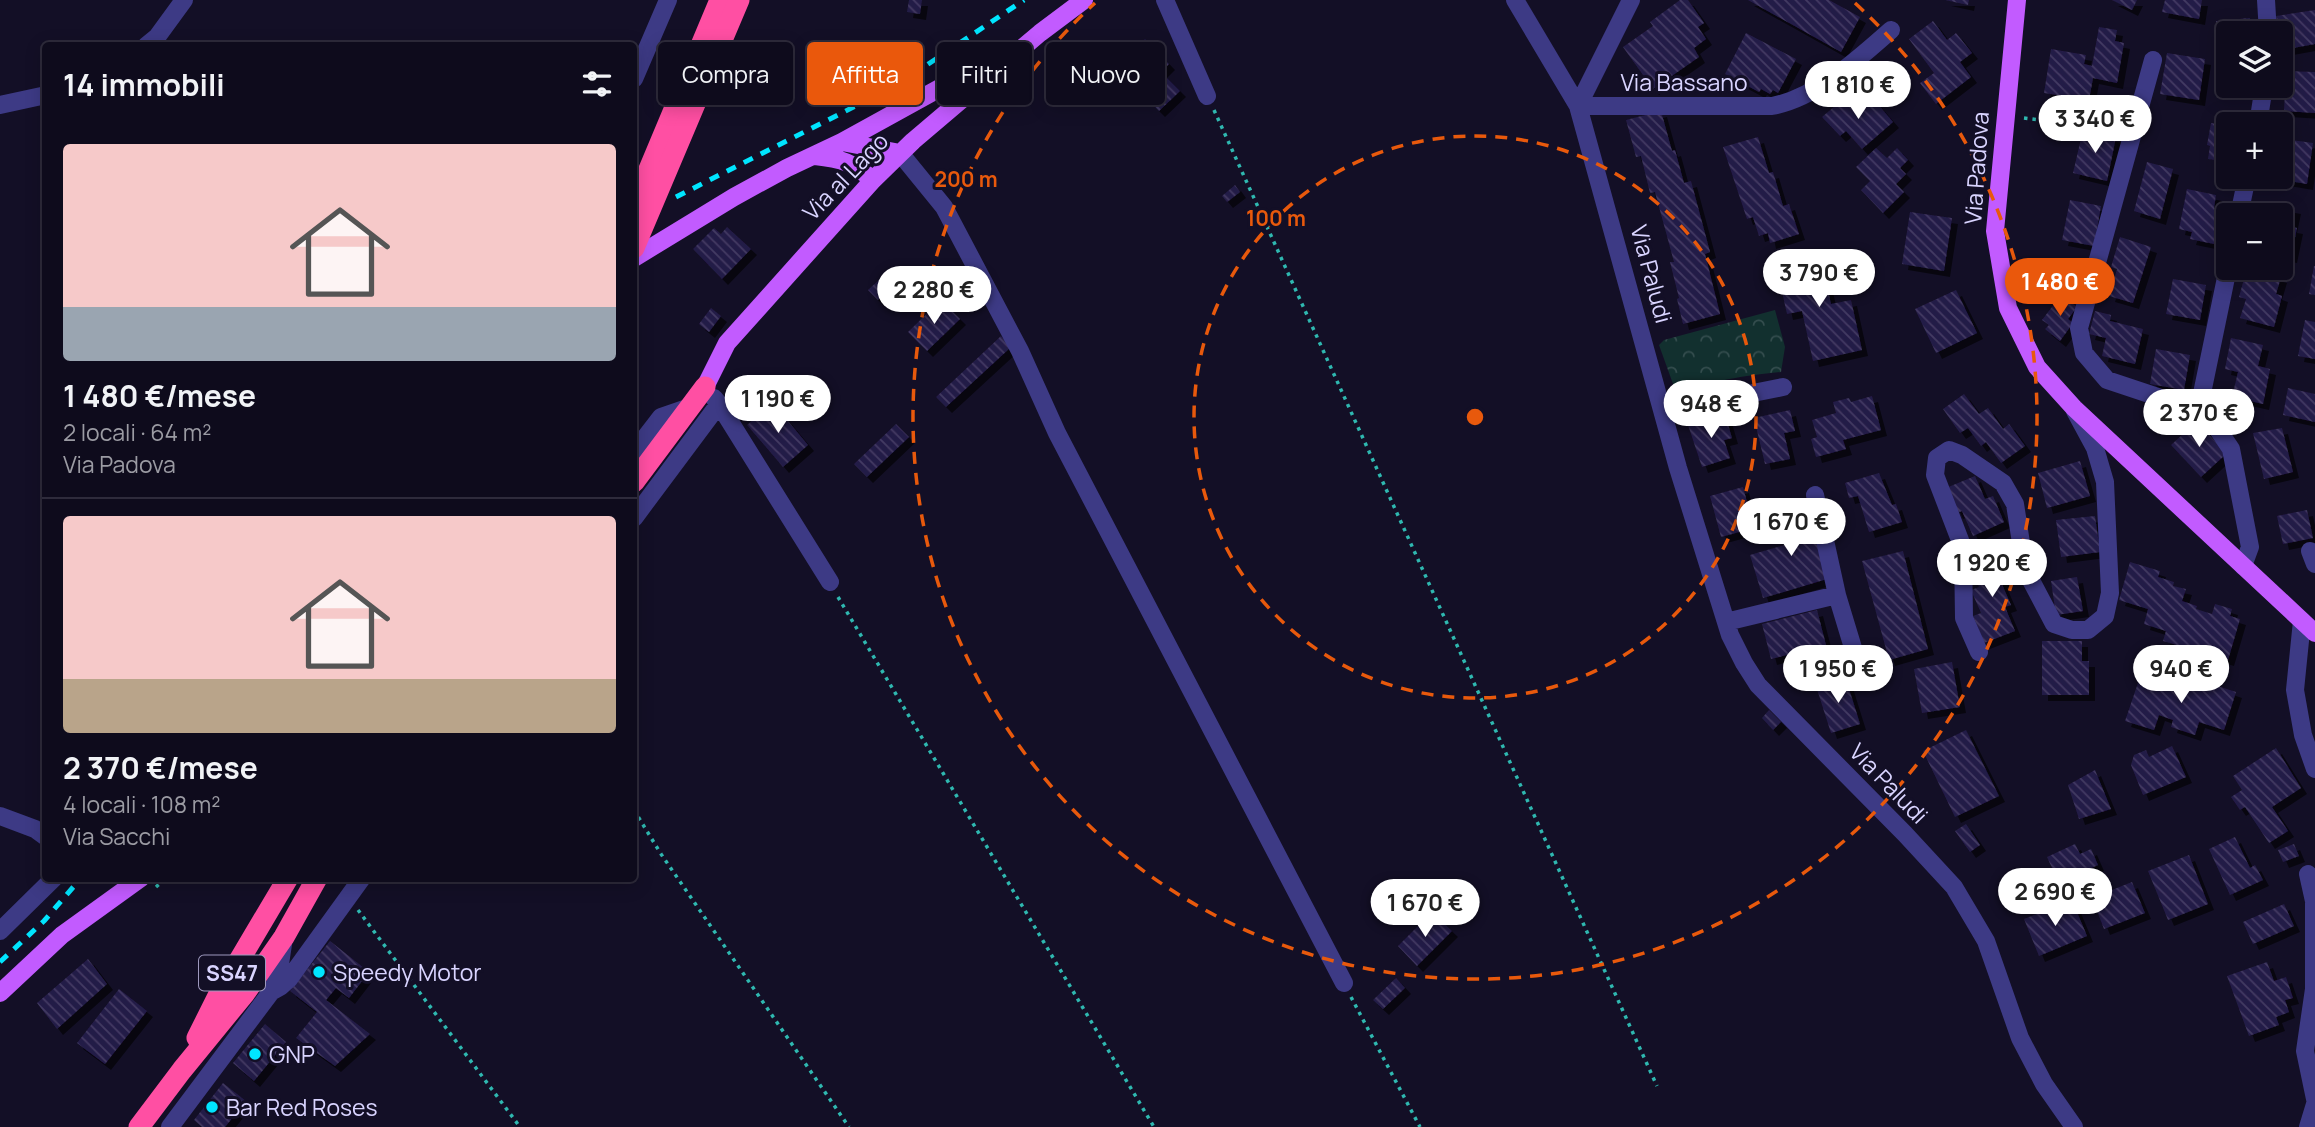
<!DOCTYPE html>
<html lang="it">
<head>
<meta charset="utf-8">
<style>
  :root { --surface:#0e0b1c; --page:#1c1929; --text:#f1f3f6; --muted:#9b9ba3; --line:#2e2b3b; --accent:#ea580c }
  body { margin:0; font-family:Manrope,sans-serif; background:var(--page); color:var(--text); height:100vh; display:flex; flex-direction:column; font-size:26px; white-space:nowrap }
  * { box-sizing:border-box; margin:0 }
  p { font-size:23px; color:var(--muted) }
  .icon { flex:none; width:38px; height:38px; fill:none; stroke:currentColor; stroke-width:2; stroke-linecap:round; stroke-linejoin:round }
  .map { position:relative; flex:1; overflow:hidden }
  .sheet { position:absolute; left:42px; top:42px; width:595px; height:840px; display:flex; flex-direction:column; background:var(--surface); border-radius:7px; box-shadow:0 4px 18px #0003,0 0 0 2px var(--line) }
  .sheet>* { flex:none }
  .hud { position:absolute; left:658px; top:42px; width:665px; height:63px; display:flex; gap:14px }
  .tools { position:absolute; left:2216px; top:21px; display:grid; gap:14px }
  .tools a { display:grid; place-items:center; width:77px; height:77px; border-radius:7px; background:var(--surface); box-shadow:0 4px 18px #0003,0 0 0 2px var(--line); font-size:35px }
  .price { position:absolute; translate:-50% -60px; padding:0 16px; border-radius:24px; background:#fff; color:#222; font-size:23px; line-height:46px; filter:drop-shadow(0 2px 4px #0008) }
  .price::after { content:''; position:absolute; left:50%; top:42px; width:21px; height:16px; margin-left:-10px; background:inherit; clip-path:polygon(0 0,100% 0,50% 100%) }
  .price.on { background:var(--accent); color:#fff }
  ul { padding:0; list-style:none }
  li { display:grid; align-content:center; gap:14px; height:371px; padding:0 21px }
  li+li { border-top:2px solid var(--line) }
  li span { display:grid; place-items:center; height:217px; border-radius:7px; color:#555 }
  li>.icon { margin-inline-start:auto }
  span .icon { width:126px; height:126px; fill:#fffc; stroke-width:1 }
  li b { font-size:30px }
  h2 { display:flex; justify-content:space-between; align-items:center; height:84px; padding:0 21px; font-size:30px }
  .tag { padding:0 24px; border-radius:7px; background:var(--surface); box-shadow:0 4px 18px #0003,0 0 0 2px var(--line); font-size:24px; line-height:63px }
  .tag.on { background:var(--accent); color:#fff }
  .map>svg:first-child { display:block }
  .park { fill:url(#park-crowns) }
  .building { fill:url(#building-back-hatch); filter:url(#shadow) }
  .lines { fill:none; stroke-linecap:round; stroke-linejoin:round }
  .path { stroke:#2fb8b0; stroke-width:3.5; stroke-dasharray:3.5 5; stroke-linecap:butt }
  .minor { stroke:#3d3a85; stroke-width:18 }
  .major { stroke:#c25bff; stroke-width:18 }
  .highway { stroke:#ff4fa3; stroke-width:21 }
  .rail { stroke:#00e5ff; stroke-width:5; stroke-dasharray:10 9; stroke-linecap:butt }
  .highway-bridge { stroke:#ff4fa3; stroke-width:21 }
  .ring { fill:none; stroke:#e8590c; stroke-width:3.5; stroke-dasharray:12 9 }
  .poi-dot { fill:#00e5ff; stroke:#130f26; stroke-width:2.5 }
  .labels { text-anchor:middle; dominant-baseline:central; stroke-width:6; stroke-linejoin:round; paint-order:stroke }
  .shield { fill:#130f26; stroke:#9e99be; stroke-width:2 }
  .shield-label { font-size:21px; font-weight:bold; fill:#d9d4ff }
  .street-label { font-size:23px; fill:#d9d4ff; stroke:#130f26 }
  .poi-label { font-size:23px; fill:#d9d4ff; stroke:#130f26; text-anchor:start }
  .centre { fill:#e8590c; stroke:#130f26; stroke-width:3.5 }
  .ring-label { font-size:21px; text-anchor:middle; font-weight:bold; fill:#e8590c; stroke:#130f26; stroke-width:6; stroke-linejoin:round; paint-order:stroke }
</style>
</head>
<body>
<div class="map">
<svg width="2315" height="1127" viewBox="0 0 2315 1127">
  <defs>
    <pattern id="park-crowns" width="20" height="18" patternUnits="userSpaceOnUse" patternTransform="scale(1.75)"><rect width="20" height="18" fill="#12302f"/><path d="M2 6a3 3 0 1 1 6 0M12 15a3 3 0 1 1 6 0" fill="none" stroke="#344d4e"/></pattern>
    <pattern id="building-back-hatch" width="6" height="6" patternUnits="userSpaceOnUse" patternTransform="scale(1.75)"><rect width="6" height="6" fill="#241b47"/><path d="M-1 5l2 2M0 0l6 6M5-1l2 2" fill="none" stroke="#433b63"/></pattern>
    <filter id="shadow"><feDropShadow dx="6" dy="6" stdDeviation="0" flood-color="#0009"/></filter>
  </defs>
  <rect width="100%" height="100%" fill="#130f26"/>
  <path class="park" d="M1775,310L1785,347L1781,372C1743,376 1713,380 1677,395L1659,345L1664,340Z"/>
  <path class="building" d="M909,0H922L920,14L907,12Z
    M1680,0H1688L1704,23L1698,27L1706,39L1694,48L1699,57L1653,89L1623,47L1653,26L1650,22Z
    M1748,0H1829L1860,17L1841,52Z
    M1945,0H1969L1968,5Z
    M2112,0H2137L2132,10Z
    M2165,0H2202L2199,19L2162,12Z
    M2315,10V44L2282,50L2276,16Z
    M2250,18L2252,33H2228V56L2220,57L2216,21Z
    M1933,21L1947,40L1956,33L1972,53L1960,62L1971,77L1936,104L1920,83L1934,73L1909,39Z
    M2099,27L2117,30L2115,41L2124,43L2117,83L2093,78L2089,100L2044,93L2051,49L2086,55L2084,64L2092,66Z
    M1746,33L1796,59L1778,93L1773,90L1770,94L1761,89L1759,92L1725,74Z
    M1145,39L1169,64L1161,72L1180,91L1159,111L1116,68Z
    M2167,53L2205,59L2199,100L2160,94Z
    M2286,71L2315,72V113L2284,111Z
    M1843,99L1852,109L1863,99L1870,107L1876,102L1893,122L1862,149L1846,131L1840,136L1822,117Z
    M1661,111L1672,151L1675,150L1684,183L1691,181L1710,252L1705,254L1720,314L1683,324L1677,299L1679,298L1670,262H1674L1655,192L1650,193L1641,156L1636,157L1626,120Z
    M2211,123L2228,126V162L2208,159L2210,146L2207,145Z
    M2083,130L2116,137L2107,181L2073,173Z
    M1758,137L1769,173L1773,172L1783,206L1789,204L1799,234L1770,243L1768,233L1759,236L1753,217L1747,219L1723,147Z
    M2284,139L2313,143L2307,184L2272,178L2280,177V143L2283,144Z
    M1876,148L1887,158L1897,148L1908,160L1900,168L1906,174L1896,184L1904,192L1883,213L1861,190L1870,181L1856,167Z
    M2147,162L2173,169L2160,219L2134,211Z
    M1235,185L1240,192L1227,202L1222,196Z
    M2187,189L2216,195L2214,208L2226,210L2219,245L2190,239L2192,232L2179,229Z
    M2070,200L2101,206L2094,246L2062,240Z
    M2261,202L2295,208L2291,227L2297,228L2291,257L2280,255V215H2259Z
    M1910,212L1952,218L1944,271L1902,264Z
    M727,227L751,249L722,279L693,249L714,228L721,234Z
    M2120,237L2151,247L2133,303L2109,296L2117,269L2111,267Z
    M1820,255L1831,304L1851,300L1862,350L1813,361L1802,311L1787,314L1776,265Z
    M2314,266H2315V295L2309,294Z
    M2247,268L2281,277L2276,294L2282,296L2274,327L2240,318L2246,299L2239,297Z
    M880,279L890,289L878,300L868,290Z
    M2173,279L2206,285L2200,320L2166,314Z
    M1956,290L1977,333L1936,353L1915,309Z
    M2061,295L2077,307L2068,319L2073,323L2060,341L2045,329L2049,325L2042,320Z
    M941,300L960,319L927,351L908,332Z
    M711,308L721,316L709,332L699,324Z
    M2095,311L2111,315L2110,321L2143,329L2135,364L2102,356L2106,338L2089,334Z
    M2305,320L2315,322V359L2298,356Z
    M1001,336L1011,347L946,407L936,397Z
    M2231,338L2263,345L2258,366L2270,369L2263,404L2232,397L2238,372L2225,369Z
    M2156,349L2190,355L2184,390L2150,384Z
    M2288,388L2315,394V422L2283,415Z
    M1964,394L1979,414L1988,408L2003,429L2009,424L2025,446L2001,463L1986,442L1981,446L1968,428L1960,433L1943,409Z
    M1872,396L1881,430L1843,440L1846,449L1816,457L1811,439L1817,437L1812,420L1836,413L1833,402L1849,398L1851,402Z
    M773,403L808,445L783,467L747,425Z
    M1790,410L1795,431L1784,433L1790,459L1765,464L1754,418Z
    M1725,414L1732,438L1724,440L1730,458L1702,467L1688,425Z
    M2197,421L2226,454L2201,477L2171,445Z
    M896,424L909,437L867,477L854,464Z
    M2282,428L2293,472L2264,479L2253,433Z
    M2080,461L2090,496L2047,508L2038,473Z
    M1879,473L1892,505L1896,504L1902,522L1869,532L1858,496L1849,498L1845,483Z
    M1975,476L1985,499L1993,496L2004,522L1973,536L1962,511L1957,513L1946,488Z
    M1743,487L1754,528L1721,537L1710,496Z
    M1804,499L1827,579L1763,598L1750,555L1798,541L1786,503Z
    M2307,510L2313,538L2283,544L2277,516Z
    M2095,516L2100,552L2061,557L2056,520Z
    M1903,551L1928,649L1889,660L1862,561Z
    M1999,554L2009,578L2001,582L2011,605L2005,607L2015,631L1984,643L1973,616L1981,613L1971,590L1979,587L1970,566Z
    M2130,562L2160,571L2158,577L2174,582L2173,586L2186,589L2182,601L2197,606L2196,609L2212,614L2215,604L2232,609L2230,616L2240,619L2228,660L2163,641L2166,631L2144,624L2148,609L2119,600Z
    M2077,577L2083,611L2056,615L2051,581Z
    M1817,610L1826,645L1771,659L1762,624Z
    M2042,641H2082V661H2089V695H2042Z
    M1952,662L1960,707L1922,713L1914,669Z
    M1845,676L1860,724L1831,733L1816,686Z
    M2194,678L2236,692L2224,730L2199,722L2195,735L2171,727L2173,720L2159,715L2154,730L2125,721L2139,680L2174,691L2177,680L2192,684Z
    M1769,710L1781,722L1773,730L1762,718Z
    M1966,730L1999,796L1955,817L1923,751Z
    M2172,746L2186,777L2143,795L2131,765L2134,755L2146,750L2149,757Z
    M2276,748L2301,788L2272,807L2288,831L2269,843L2245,807L2240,810L2231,797L2242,790L2233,776Z
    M2095,770L2111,809L2079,819L2068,785Z
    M1966,824L1980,845L1970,852L1955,831Z
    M2235,837L2250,868L2255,865L2263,880L2230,895L2209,849Z
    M2075,844L2080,854L2091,849L2098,865L2087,870L2093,881L2064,894L2047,857Z
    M2294,844L2299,856L2283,862L2278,850Z
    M2189,855L2208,904L2168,920L2148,871Z
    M2132,882L2145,913L2104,929L2092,898Z
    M2072,900L2087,936L2039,956L2024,919Z
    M2284,904L2294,926L2253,944L2243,922Z
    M1432,912L1452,931L1417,966L1398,946Z
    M330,941L369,972L349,998L336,988L326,1000L370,1034L335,1066L296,1038L317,1012L290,991Z
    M88,959L107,984L57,1029L37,1003Z
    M2267,962L2274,981L2286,977L2293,998L2285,1000L2289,1012L2276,1017L2279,1025L2249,1036L2227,976Z
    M1396,978L1405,988L1383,1009L1373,1000Z
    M119,989L147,1011L105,1064L77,1043Z
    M265,1024L286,1042L254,1081L233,1063Z
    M223,1083L246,1101L225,1127H202L194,1120Z"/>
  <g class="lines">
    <path class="path" d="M1214,110L1657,1086
      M2024,118L2047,121
      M838,597L1154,1127
      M634,810L661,854L849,1127
      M156,887L166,878
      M358,910L520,1127
      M1351,997L1420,1127"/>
    <path class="minor" d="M1165,0L1207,96
      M1515,0L1578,106L1678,468L1730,635L1744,663L1758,685L1905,834L1954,887L1986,941L2020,1038L2044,1084L2074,1127
      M1631,0L1578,106H1772C1816,98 1858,59 1891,30
      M2266,0L2268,33
      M146,46L157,37L184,0
      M2153,60L2079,328L2084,353L2107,380L2176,403H2200L2228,268
      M634,79L668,0
      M0,105L46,95
      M2258,124L2264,86
      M900,153L944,207L1020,351L1057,433L1344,983
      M2239,215L2247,177
      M2200,403L2231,449L2250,547L2243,566
      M719,404L830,582
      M1663,411L1783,387
      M634,452L661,417L690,407
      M1815,495L1837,595L1857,661
      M634,518L719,404L714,398
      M2310,551L2315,564
      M2302,621L2295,690L2303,735L2315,769
      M1726,622L1837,595
      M1979,652L1964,618L1963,548L1935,475L1937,458L1949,450L1962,455L2003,483L2015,504L2025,569L2054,624L2072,630H2088L2105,616L2110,593L2105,482L2095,448L2075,411
      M0,816L35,829L46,837
      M2308,874L2314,901V989L2305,1051L2315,1099
      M0,931L54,878
      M271,992L280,987L289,979L362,878
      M170,1127L271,992L278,977L284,938
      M2308,1127L2315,1104"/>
    <path class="major" d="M2017,0L1995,231L2008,308L2037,367L2074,408L2315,633
      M842,142L900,153
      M815,156C842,159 852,162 873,180
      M634,258L734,197L787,168L842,142L1007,51
      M705,387L727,343L873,180L913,141L1040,33L1084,0
      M0,993L62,935L141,878"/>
    <path class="highway" d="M634,205L720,0
      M634,482L705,387
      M197,1038L218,996L288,878
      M139,1127L182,1070L245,993L284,937L317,878"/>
    <path class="rail" d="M676,197L897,85L1024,0
      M0,962L44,921L81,878"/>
    <path class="highway-bridge" d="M634,248L739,0"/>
  </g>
  <g class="ring">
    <circle cx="1475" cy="417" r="281"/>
    <path d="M1855 3A562 562 0 1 1 1095 3"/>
  </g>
  <g class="poi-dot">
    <circle cx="319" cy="972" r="7"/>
    <circle cx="255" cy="1054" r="7"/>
    <circle cx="212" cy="1107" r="7"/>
  </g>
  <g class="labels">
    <rect class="shield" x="199" y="955.5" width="66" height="35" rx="5"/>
    <g class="shield-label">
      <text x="232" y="973">SS47</text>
    </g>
    <g class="street-label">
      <text x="1684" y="82">Via Bassano</text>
      <text transform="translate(1976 168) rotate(-86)">Via Padova</text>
      <text transform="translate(845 176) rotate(-46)">Via al Lago</text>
      <text transform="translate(1652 274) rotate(75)">Via Paludi</text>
      <text transform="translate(1889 783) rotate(46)">Via Paludi</text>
    </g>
    <g class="poi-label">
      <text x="333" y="972">Speedy Motor</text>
      <text x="269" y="1054">GNP</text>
      <text x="226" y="1107">Bar Red Roses</text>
    </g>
  </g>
  <circle cx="1475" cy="417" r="10" class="centre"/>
  <g class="ring-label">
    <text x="966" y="187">200 m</text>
    <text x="1276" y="226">100 m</text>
  </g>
</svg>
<div class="tools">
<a><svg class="icon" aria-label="layers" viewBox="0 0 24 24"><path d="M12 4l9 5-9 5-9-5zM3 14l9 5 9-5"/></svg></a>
<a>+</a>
<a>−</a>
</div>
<b class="price" style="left:1858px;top:121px">1 810 €</b>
<b class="price" style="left:2095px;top:155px">3 340 €</b>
<b class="price" style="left:1819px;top:309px">3 790 €</b>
<b class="price on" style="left:2060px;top:318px">1 480 €</b>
<b class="price" style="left:934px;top:326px">2 280 €</b>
<b class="price" style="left:778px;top:435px">1 190 €</b>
<b class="price" style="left:1711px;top:440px">948 €</b>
<b class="price" style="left:2199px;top:449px">2 370 €</b>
<b class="price" style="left:1791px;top:558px">1 670 €</b>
<b class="price" style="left:1992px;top:599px">1 920 €</b>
<b class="price" style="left:1838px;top:705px">1 950 €</b>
<b class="price" style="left:2181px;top:705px">940 €</b>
<b class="price" style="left:2055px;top:928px">2 690 €</b>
<b class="price" style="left:1425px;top:939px">1 670 €</b>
<div class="hud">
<a class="tag">Compra</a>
<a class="tag on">Affitta</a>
<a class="tag">Filtri</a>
<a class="tag">Nuovo</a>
</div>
<section class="sheet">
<h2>14 immobili<svg class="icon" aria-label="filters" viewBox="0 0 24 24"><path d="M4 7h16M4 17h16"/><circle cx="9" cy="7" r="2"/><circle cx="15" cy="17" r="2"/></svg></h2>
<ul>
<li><span style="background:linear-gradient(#f6c9c9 75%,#9aa5b1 0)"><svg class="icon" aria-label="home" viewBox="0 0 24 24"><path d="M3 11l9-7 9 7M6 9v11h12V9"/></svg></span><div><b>1 480 €/mese</b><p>2 locali · 64 m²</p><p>Via Padova</p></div></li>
<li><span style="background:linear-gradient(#f6c9c9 75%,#b9a48a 0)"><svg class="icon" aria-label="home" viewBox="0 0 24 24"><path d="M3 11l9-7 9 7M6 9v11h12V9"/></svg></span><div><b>2 370 €/mese</b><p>4 locali · 108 m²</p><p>Via Sacchi</p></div></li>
</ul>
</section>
</div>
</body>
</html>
